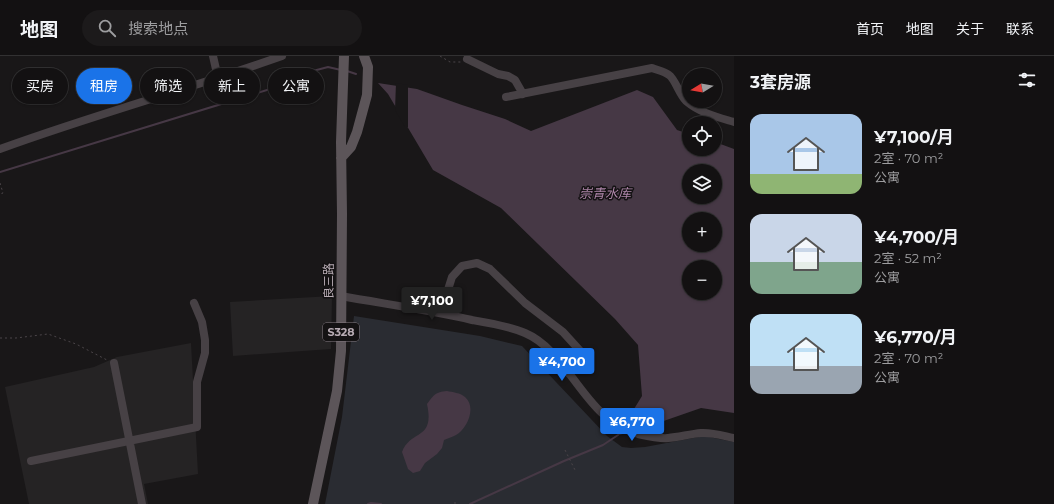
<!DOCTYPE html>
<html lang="zh">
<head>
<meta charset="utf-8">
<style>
  :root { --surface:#131112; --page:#1c1a1b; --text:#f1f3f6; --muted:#9d9d9f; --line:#323132; --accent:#1a73e8 }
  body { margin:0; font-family:Montserrat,"Noto Sans SC",sans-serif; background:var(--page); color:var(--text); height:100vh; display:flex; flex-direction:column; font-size:15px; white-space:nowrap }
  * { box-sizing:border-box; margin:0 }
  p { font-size:13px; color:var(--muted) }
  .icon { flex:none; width:22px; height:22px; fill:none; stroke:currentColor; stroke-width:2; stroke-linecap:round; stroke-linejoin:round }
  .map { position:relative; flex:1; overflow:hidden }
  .drawer { display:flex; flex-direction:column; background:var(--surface); width:320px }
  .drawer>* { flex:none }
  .banner { position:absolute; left:12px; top:12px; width:380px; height:36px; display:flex; gap:8px }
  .needle { width:26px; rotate:259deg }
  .fabs { position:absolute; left:682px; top:12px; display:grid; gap:8px }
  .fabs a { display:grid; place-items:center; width:40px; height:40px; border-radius:50%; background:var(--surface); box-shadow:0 1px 3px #0004,0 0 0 1px var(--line); font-size:20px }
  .price { position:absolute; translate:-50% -34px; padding:0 9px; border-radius:4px; background:var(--accent); color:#fff; font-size:13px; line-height:26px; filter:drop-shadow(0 1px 2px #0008) }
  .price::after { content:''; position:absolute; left:50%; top:24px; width:12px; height:9px; margin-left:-6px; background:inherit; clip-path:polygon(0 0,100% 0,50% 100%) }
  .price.active { background:#222; color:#fff }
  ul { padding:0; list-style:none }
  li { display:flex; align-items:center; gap:12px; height:100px; padding:0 16px }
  li span { display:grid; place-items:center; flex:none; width:112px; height:80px; border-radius:12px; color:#555 }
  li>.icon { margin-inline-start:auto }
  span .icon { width:48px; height:48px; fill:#fffc; stroke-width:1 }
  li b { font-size:17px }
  h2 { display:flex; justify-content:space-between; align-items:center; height:48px; padding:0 16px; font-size:17px }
  .tag { padding:0 14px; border-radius:18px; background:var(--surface); box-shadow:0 1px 3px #0004,0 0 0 1px var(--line); font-size:14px; line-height:36px }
  .tag.active { background:var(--accent); color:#fff }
  header { display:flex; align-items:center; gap:24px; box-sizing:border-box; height:56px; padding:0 20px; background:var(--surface); border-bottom:1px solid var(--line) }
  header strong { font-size:19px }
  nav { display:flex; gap:22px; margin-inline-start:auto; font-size:14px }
  .search { width:280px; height:36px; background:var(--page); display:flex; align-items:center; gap:10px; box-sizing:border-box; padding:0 14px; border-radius:22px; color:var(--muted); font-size:15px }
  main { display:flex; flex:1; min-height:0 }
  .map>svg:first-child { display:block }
  .built { fill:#252324 }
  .green { fill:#2a2c32 }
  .water { fill:#463845; fill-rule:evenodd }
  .pier { fill:#191718 }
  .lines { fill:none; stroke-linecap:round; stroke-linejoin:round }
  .stream { stroke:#463845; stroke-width:2 }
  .path { stroke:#4b4549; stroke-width:1; stroke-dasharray:2 3; stroke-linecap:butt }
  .minor { stroke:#474145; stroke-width:8 }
  .major { stroke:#5c5559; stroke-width:10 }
  .labels { text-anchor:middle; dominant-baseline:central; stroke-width:3; stroke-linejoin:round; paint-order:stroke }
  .shield { fill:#141213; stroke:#867d83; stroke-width:1 }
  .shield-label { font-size:11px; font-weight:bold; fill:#b7abb3 }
  .street-label { font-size:12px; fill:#b7abb3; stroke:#141213 }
  .water-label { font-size:13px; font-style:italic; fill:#ae86a9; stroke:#141213 }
</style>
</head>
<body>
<header>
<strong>地图</strong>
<div class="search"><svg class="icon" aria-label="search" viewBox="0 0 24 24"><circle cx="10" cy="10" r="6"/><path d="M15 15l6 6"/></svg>搜索地点</div>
<nav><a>首页</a><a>地图</a><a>关于</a><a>联系</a></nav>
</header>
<main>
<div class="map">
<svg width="734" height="448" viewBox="0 0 734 448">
  <rect width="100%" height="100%" fill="#191718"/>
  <path class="built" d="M332,240L331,293L233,300L230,246Z
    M191,287L198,418L144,428L148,448H29L5,331L94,311L117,301Z"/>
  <path class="green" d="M354,260L480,280L522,290L607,380L622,391L631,392L645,391L704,380L734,386V448H325L342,361Z"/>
  <path class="water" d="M378,27L417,33L462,49L505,63L531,75L637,34L653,41L677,74L689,78V93H715V86L734,93V357L701,352L632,376L618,379L642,340L638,289L615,263L501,152L433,114L388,38ZM689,115H715V141H689ZM689,163H715V189H689ZM689,211H715V237H689Z
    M447,335C452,336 461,337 465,341C477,351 467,373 456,379C453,381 448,382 444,384L442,392L437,398L425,407L420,415L413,417L408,413L402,396C411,373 435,385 427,348C434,339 435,336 447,335Z"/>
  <path class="pier" d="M396,27L408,29V71H405L395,54Z"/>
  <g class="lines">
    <path class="stream" d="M347,15L356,18
      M0,116L280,30L290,21L328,11L341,14
      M368,448L371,447L381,448
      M470,448L564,405L603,389L618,379"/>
    <path class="path" d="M440,0L450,6H461
      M0,127L3,137L0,138
      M0,282H16L48,278L76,288L107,304
      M565,394L576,416
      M455,448V446"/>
    <path class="minor" d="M213,0L218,22
      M467,3L498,18L508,20L515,24L523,38
      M506,41L652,12C657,14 665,16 669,19C675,23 679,38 686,45C700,57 717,61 734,66
      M0,93C93,59 189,33 282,0
      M341,240C385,248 429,254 472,264C490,267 509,270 525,277C570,296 584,364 638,378C647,380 660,383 668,382C679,381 690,378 701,377C712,376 724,380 734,382
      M425,254L427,240H446L452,221L462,210L477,207L490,213L525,247L563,276L583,298L584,305L569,318
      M114,307L142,448
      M31,405L197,371V326L205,297V284L202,266L194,247"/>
    <path class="major" d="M341,102L351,91L357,76L367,39L368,11L364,0
      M313,448L337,335L341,295L342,158L341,86L344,0"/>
  </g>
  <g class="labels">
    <rect class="shield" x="323" y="267" width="36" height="18" rx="3"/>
    <g class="shield-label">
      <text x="341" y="276">S328</text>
    </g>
    <g class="street-label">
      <text transform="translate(328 225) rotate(-90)">良三路</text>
    </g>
    <g class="water-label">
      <text x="605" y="137">崇青水库</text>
    </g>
  </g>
</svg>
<div class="fabs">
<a><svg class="needle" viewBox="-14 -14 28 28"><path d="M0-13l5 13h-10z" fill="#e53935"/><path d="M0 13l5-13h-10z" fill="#9d9d9f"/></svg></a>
<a><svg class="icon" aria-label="locate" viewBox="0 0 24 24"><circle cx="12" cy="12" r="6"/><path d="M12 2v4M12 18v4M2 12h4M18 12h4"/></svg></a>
<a><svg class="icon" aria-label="layers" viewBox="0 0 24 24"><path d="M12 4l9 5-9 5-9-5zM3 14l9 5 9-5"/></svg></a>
<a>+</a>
<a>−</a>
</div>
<b class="price active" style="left:432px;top:265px">¥7,100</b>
<b class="price" style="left:562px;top:326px">¥4,700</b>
<b class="price" style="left:632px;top:386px">¥6,770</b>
<div class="banner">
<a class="tag">买房</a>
<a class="tag active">租房</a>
<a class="tag">筛选</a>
<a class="tag">新上</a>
<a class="tag">公寓</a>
</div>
</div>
<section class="drawer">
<h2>3套房源<svg class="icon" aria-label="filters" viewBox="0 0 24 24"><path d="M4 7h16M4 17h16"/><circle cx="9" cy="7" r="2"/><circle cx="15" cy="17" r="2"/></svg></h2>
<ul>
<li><span style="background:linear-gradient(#a9c7e8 75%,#8fb573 0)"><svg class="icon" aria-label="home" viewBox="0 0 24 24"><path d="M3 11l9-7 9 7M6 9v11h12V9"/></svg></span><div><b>¥7,100/月</b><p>2室 · 70 m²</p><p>公寓</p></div></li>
<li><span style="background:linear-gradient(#c9d6e8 60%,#7fa58c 0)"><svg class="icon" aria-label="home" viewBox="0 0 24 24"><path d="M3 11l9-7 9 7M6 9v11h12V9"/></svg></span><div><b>¥4,700/月</b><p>2室 · 52 m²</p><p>公寓</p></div></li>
<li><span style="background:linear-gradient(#bfe0f5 65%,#9aa5b1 0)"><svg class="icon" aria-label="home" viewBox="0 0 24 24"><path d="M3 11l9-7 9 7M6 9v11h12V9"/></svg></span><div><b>¥6,770/月</b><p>2室 · 70 m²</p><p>公寓</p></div></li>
</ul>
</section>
</main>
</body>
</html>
